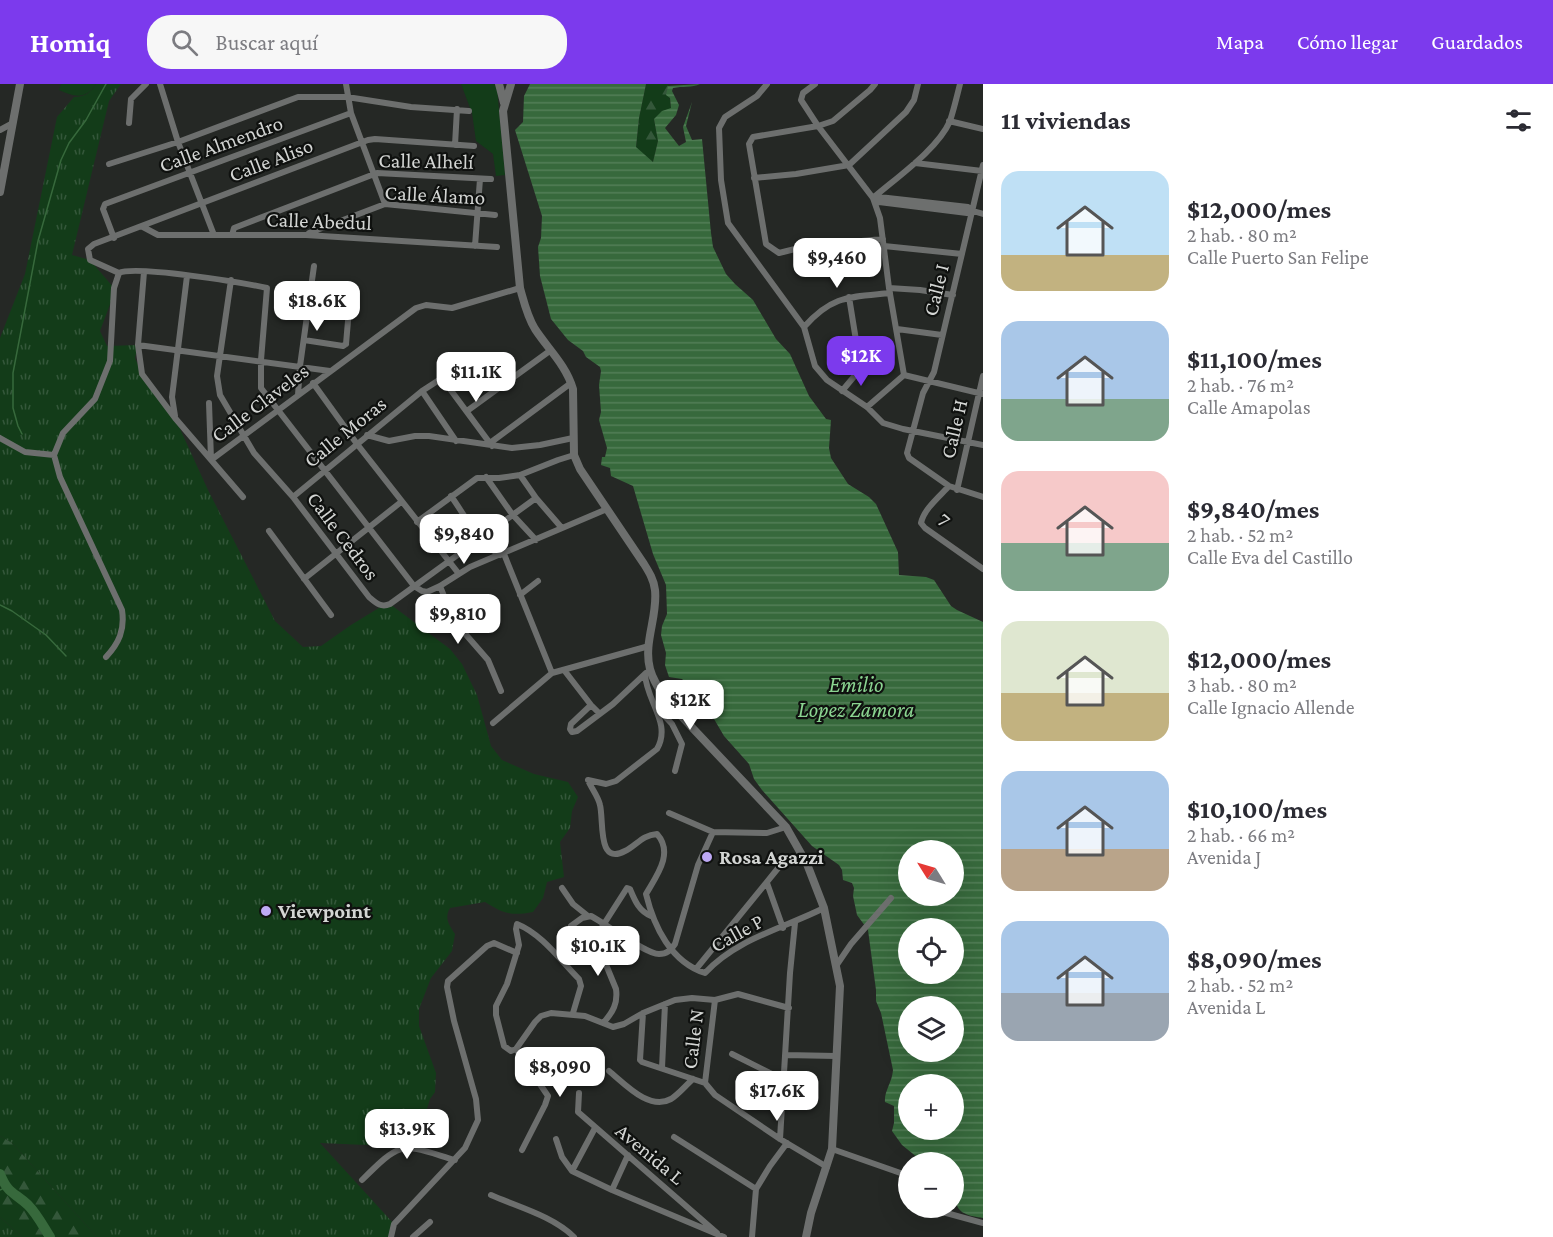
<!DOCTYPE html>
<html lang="es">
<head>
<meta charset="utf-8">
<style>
  :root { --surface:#fff; --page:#f7f7f7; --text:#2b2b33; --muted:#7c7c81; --accent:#7c3aed }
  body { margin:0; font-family:"Crimson Pro",serif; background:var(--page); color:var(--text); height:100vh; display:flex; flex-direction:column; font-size:22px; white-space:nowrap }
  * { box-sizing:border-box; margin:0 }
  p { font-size:20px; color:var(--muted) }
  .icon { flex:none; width:33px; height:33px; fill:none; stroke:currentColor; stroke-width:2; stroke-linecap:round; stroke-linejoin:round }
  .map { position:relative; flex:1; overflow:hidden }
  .side { display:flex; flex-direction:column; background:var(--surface); width:570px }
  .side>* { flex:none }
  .needle { width:39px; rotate:307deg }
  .tools { position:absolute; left:898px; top:756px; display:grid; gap:12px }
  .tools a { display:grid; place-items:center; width:66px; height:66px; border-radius:50%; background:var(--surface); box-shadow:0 6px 24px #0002; font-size:30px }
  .price { position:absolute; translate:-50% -51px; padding:0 14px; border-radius:12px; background:#fff; color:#222; font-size:20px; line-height:39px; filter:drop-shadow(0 2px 3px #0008) }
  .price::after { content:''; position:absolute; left:50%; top:36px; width:18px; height:14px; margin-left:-9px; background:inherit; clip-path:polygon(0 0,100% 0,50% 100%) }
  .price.active { background:var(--accent); color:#fff }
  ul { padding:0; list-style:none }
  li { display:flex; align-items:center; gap:18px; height:150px; padding:0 18px }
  li span { display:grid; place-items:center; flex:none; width:168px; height:120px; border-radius:18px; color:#555 }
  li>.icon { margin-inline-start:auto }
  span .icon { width:72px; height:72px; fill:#fffc; stroke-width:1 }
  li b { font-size:26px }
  h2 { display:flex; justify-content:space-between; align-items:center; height:72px; padding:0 18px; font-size:26px }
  header { display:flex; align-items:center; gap:36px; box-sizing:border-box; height:84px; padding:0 30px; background:var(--accent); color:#fff }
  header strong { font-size:28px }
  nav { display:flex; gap:33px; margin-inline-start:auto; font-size:21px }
  .search { width:420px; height:54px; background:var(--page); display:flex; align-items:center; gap:15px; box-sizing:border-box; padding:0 21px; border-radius:24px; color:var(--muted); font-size:22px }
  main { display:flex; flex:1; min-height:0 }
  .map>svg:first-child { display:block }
  .grass { fill:url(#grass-tufts) }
  .forest { fill:url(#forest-firs) }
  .green { fill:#133c19 }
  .water { fill:url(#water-rules); fill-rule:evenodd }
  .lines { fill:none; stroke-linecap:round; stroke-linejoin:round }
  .stream { stroke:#37693c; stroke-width:1.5 }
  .river { stroke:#37693c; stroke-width:10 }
  .minor { stroke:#6d6f6e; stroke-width:6 }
  .tertiary { stroke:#6d6f6e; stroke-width:8 }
  .poi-dot { fill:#bea9f5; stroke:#0f110f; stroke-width:2 }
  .labels { text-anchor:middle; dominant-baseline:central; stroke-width:4.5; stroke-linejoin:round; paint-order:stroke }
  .street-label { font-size:21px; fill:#d3d5d3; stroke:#0f110f }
  .poi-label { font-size:21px; font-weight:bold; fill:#d3d5d3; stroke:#0f110f; text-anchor:start }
  .water-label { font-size:22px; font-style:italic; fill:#8bd591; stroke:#0f110f }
</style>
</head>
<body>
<header>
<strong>Homiq</strong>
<div class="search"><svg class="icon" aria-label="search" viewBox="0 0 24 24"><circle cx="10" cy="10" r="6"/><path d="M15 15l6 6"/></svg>Buscar aquí</div>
<nav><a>Mapa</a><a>Cómo llegar</a><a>Guardados</a></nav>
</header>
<main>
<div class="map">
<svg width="983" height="1153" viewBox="0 0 983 1153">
  <defs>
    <pattern id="grass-tufts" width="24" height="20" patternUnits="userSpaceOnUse" patternTransform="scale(1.5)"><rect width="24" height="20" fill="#133c19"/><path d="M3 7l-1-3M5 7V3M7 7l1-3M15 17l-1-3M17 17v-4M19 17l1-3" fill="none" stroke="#34573a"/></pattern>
    <pattern id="forest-firs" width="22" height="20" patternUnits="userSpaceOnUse" patternTransform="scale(1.5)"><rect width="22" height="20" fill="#133c19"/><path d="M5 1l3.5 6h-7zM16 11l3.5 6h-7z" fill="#34573a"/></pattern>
    <pattern id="water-rules" width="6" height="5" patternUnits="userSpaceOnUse" patternTransform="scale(1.5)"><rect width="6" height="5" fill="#37693c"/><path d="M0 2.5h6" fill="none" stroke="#537e57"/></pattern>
  </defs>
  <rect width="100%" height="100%" fill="#252825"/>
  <path class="grass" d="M96,0H121L109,17L72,171L90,176L114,204L112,215L100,247L107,262L138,261L135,274L142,290L175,334L208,406L275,537L303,563L321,562L351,541L382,522L390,520L450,565L462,580L477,611L491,662L502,676L534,690L568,698L578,713L572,727L570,744L560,758L564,793L547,798L543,814L533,828C512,832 504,830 485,818L450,824C444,834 449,841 455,850L452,867L431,894L419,925V942L436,989L435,1008L430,1015L423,1038L411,1063L320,1059L394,1140L391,1153H97L12,1059L0,1052V254L25,190L57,33L74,13C84,13 91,9 96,0Z
    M0,1133L22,1153H0Z"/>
  <path class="forest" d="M646,0H669L668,2L671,24L654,35L658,57L653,78L636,64L639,34Z
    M0,1052L12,1059L97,1153H22L0,1133Z"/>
  <path class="green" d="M61,0H96C86,16 74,13 59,6Z
    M461,0H494L497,4L505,91L496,92L493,70L476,57L472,29Z"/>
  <path class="water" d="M530,0H646L639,34L636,63L653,78L658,57L654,35L662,27L671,24L670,14L666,11L668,2L700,0C692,4 682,2 673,4L672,7L679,21L676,31L665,44L679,62L686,58L683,43L692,18L686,42L692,56L702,55L711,149L713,163L726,190L735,200L753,216L776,255L790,270L809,312L826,335L831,336L829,364L831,374L848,400L869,413L876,420L898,468L899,491L926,493L934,496L951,522L957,526L983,538V1134C977,1133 969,1132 964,1129C950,1123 954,1092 954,1078H923L902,1061L892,1047L894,1039V1022L885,1018C884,1007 892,999 893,986L881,929L876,917V906L868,846L857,831L853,812L854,804L852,799L843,796L842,786L839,781L812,762L762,706L754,695L749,680L724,652L714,635L696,616L686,599L682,595L669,593L665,581L666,569L661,551L662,542L667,530L666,501L653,470L633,402L611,392L610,384L601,381L602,373H605L607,364L599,336L601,328L599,301L601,287L600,283L586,273L583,267L568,256L551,235L540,192L538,163L541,154L542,132L515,46L523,38L524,12ZM909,766H954V812H909ZM909,844H954V890H909ZM909,922H954V968H909ZM909,1000H954V1046H909Z"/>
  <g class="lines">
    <path class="stream" d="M22,350L18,342L13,324V289L38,157L61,76L69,59L86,36L106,0
      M0,521L12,527L46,551L66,572
      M0,1106L6,1103"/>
    <path class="river" d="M0,1090C8,1110 14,1108 28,1121C37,1130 43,1142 50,1153"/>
    <path class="minor" d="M160,0L178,58L214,151
      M346,0L351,29L385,120
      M767,0L757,12L725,33L719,44L721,96L728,139L804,243L815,282L827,296L867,323L883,339L903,345L983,361
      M815,0L803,9L801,16L818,42L873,114L880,134L889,204L904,291
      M875,0L870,6L833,37L818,42L753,53L749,60L766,160L779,169L807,162L883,155
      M949,37L983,45
      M129,39L131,15L146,0
      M0,46L13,39
      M455,61L457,25
      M915,79L982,87
      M109,80L178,58L298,13H347L411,23L469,27
      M983,81L934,288L923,309L907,369L909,374L949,402L983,413
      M754,94L796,90L849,81L906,28L914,16L918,0
      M873,114C896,94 938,65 950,37C954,25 957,12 960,0
      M873,114L879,118L967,129L973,127
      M874,114L879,113L968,123L973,127L983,130
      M143,143L158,151H306L497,163
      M309,149L385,120L495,131
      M232,151L234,144L377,89L491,95
      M114,154L103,125L105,120L351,29
      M475,162L480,95
      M884,162L962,170
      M144,188L138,261L142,290L175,334L243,413
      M119,189C135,181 245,199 267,204L261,276V304L414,502L422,507L427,508L440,502L470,483L607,425
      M119,189L90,176L88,165L94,160L368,56L375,55L474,62
      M231,196L217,292L220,311L254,369L293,413L369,513C376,519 381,524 390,520L536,414
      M889,204L920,206L953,211
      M311,207L348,212L350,214L346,260
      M804,243C832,211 850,213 890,209
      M897,245L942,251
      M304,256L343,262L346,260
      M138,261L330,287
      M904,291L983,310
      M313,299L357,360L459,490
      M422,307L456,357
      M842,307L857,289L860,281L849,213
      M298,311L300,282L314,182
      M209,319L211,375
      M867,323L904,291
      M467,327L551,266
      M175,332L172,313L187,192
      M367,351L389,357L415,352H429L512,364L540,361L573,354
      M0,354L25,368L54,371L63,349L95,315L110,277L114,204L119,189
      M490,359L571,299
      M54,371L60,393L122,526C125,546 119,559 106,573
      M211,376L416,224L426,221L452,224L520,204
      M520,391L536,414L561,443
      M486,393L512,430L536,456
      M949,402C939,413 924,425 921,439L925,444L983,485
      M957,406L983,292
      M451,412C466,433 478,458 500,471
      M293,413L422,307L439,296L444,297L492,362
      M417,438L477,394H499L520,391L558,376L574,371
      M269,447L331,531
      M504,470L552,589
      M304,495L401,418
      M440,502L454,537L488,576L501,607
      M520,511L538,497
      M564,586L591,621L600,630
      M591,621L571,640L570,645L572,648L577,647L613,620L646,589
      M656,623L672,640L682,660L675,687
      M493,639L552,589L649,562
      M588,696C591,704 598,712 600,721C604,737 597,782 625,767C637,761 642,751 657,750C674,769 657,791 646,810C654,843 671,878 705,889C736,855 784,844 824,824
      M588,696L606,700L616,697L657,665C672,639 646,617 645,590
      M669,729L713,748L767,749L786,743
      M767,799L783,844
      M562,804L573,820L588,832
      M571,842L582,834L591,832C606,840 646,870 659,870C667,870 671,866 675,860L698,781L713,748
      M836,882L851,860L891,814
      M696,885L779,783
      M573,929L581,902L579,895C561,877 542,850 517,840L516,845L519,861L507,900L496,922V931L504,962L511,967L516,965L535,938L541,932L551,929L585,932L613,943L624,940L643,929L675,916L692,914L715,916L738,910L789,924
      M643,929L640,976L642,978L705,999L715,1011L780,1055L827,1083
      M604,938C613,928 618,919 616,905L595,854L627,804L630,805C635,817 639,827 651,832
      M516,965L548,1012L545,1021L522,1066
      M732,970L784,996
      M785,971L836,972
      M662,984L665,920
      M609,987C625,1000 649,1027 671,1015C679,1010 686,1001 693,995
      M705,999L715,916
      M579,1009L578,1028L717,1149
      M674,1053L756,1105
      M556,1055L562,1073L572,1087L612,1106L724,1153
      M780,1055L790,889L795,839
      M832,1065L909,1092
      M572,1087L595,1044
      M362,1096C403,1055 401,1060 455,1076
      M612,1106L628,1071
      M491,1111C518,1123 553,1132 574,1153
      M935,1124L939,1127L983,1139
      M391,1153L394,1140L465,1064L478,1036L476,1015L454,937L447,903L448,897L487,862L494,859L517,869
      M413,1153L430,1138
      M752,1153L756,1105L770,1082L787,1059"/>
    <path class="tertiary" d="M499,0L504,19
      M511,0L503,27L520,204C524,218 527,232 535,245C548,265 566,281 573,305L574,371L580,385L644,480C649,488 654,496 655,506C658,532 643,559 650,585C653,597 661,608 668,618L786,743L807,780L824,824L840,902L832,1065L811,1129L806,1153
      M0,108L20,0"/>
  </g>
  <g class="poi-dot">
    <circle cx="707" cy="773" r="6"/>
    <circle cx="266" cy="827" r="6"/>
  </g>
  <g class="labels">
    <g class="street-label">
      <text transform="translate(221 60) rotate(-20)">Calle Almendro</text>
      <text transform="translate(271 76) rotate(-21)">Calle Aliso</text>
      <text transform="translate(426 77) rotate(1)">Calle Alhelí</text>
      <text transform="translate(435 111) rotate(3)">Calle Álamo</text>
      <text transform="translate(319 137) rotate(2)">Calle Abedul</text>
      <text transform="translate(936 206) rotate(-76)">Calle I</text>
      <text transform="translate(260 319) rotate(-37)">Calle Claveles</text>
      <text transform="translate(954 345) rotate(-77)">Calle H</text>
      <text transform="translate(345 348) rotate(-39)">Calle Moras</text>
      <text transform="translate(944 436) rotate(40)">7</text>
      <text transform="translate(343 452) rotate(53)">Calle Cedros</text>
      <text transform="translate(737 849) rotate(-29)">Calle P</text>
      <text transform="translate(693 955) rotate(-83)">Calle N</text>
      <text transform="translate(650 1070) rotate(40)">Avenida L</text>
    </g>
    <g class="poi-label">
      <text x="719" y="773">Rosa Agazzi</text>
      <text x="278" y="827">Viewpoint</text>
    </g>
    <g class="water-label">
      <text x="856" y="600">Emilio<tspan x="856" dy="25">Lopez Zamora</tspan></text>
    </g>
  </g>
</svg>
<div class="tools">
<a><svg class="needle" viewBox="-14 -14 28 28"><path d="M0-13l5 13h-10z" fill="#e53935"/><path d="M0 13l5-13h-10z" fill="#7c7c81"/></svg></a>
<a><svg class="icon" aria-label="locate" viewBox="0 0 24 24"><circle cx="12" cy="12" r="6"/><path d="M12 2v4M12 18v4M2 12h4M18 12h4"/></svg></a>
<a><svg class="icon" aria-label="layers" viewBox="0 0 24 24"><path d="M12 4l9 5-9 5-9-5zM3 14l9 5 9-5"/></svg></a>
<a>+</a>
<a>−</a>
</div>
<b class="price" style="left:837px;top:205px">$9,460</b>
<b class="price" style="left:317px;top:248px">$18.6K</b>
<b class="price active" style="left:861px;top:303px">$12K</b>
<b class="price" style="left:476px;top:319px">$11.1K</b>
<b class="price" style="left:464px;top:481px">$9,840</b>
<b class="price" style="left:458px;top:561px">$9,810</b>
<b class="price" style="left:690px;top:647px">$12K</b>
<b class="price" style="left:598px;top:893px">$10.1K</b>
<b class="price" style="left:560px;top:1014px">$8,090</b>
<b class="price" style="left:777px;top:1038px">$17.6K</b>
<b class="price" style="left:407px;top:1076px">$13.9K</b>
</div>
<section class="side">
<h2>11 viviendas<svg class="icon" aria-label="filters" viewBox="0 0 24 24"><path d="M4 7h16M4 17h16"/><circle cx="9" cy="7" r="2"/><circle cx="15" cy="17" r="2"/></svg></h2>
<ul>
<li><span style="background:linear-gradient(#bfe0f5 70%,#c2b280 0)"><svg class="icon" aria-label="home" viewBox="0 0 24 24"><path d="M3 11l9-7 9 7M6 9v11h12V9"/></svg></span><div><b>$12,000/mes</b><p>2 hab. · 80 m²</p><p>Calle Puerto San Felipe</p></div></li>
<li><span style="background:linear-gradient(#a9c7e8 65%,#7fa58c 0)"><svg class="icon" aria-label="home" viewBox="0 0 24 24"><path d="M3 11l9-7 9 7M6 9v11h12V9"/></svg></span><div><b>$11,100/mes</b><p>2 hab. · 76 m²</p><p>Calle Amapolas</p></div></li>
<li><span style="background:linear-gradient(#f6c9c9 60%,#7fa58c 0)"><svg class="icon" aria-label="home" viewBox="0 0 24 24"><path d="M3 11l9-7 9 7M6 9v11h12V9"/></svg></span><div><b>$9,840/mes</b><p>2 hab. · 52 m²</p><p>Calle Eva del Castillo</p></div></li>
<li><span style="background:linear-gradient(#dfe7d0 60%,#c2b280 0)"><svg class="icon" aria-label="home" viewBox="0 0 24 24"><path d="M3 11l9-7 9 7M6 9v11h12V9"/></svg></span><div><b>$12,000/mes</b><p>3 hab. · 80 m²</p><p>Calle Ignacio Allende</p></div></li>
<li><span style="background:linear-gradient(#a9c7e8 65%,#b9a48a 0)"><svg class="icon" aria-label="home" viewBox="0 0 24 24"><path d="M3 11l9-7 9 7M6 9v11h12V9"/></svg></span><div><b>$10,100/mes</b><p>2 hab. · 66 m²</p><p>Avenida J</p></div></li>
<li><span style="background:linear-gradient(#a9c7e8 60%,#9aa5b1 0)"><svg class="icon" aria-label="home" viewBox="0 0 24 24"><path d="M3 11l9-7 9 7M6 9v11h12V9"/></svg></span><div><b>$8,090/mes</b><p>2 hab. · 52 m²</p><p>Avenida L</p></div></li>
</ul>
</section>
</main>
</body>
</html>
